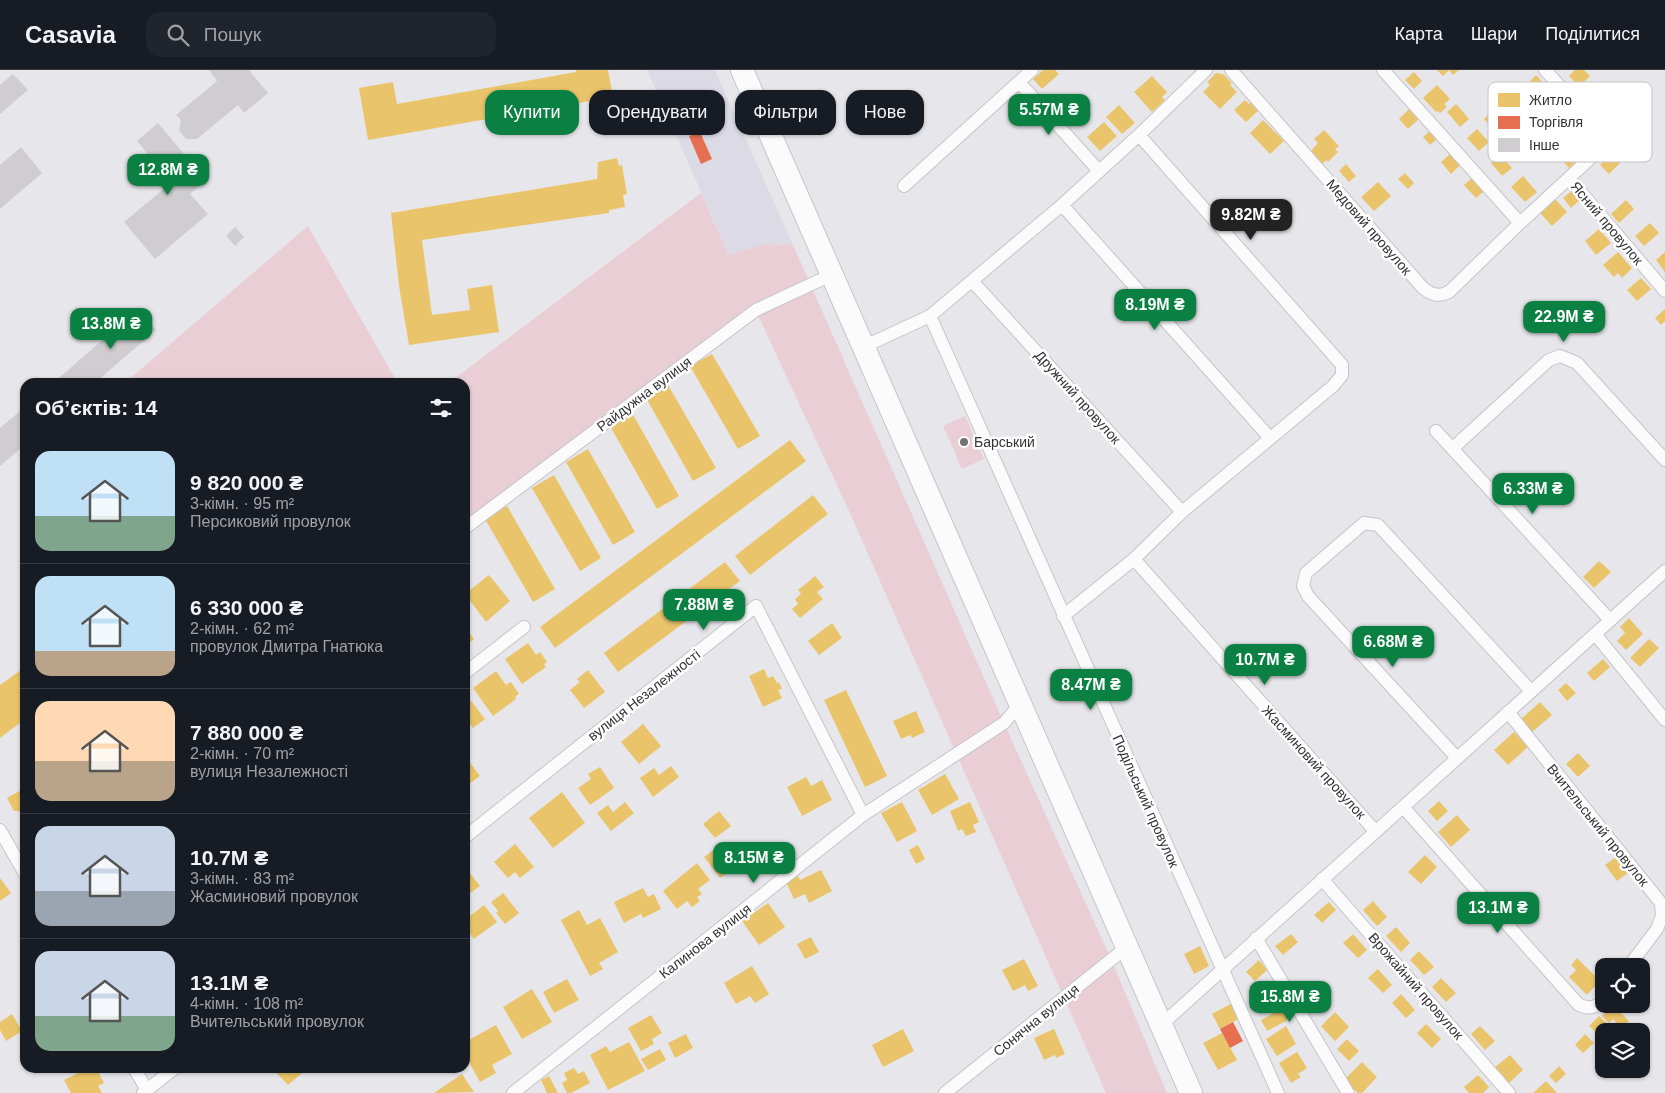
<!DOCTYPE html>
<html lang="uk">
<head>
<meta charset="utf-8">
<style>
  :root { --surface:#171b24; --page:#20242c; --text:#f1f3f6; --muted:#9ea1a6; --line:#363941; --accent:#0b8043 }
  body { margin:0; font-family:Helvetica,sans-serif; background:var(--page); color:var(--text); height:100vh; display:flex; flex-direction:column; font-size:19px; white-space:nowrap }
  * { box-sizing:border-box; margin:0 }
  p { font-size:16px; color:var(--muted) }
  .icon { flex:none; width:28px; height:28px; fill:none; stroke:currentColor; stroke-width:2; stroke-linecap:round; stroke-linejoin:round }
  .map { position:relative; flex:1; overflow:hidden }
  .details { position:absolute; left:20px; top:308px; width:450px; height:695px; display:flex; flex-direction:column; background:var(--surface); border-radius:15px; box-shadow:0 1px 4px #0004 }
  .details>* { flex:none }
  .hud { position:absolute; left:485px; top:20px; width:475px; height:45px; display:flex; gap:10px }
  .tools { position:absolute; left:1595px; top:888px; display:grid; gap:10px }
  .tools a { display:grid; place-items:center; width:55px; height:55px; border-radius:10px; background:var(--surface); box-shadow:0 1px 4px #0004; font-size:25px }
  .price { position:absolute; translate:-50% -42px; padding:0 11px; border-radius:10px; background:var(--accent); color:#fff; font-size:16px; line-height:32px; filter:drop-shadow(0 1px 2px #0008) }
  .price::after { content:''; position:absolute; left:50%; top:30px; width:15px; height:11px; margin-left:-8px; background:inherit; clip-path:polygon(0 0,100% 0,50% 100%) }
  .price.on { background:#222; color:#fff }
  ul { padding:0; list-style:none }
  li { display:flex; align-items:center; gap:15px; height:125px; padding:0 15px }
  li+li { border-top:1px solid var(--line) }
  li span { display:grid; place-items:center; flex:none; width:140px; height:100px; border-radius:15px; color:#555 }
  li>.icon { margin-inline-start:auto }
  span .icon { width:60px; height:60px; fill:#fffc; stroke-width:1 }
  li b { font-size:21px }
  h2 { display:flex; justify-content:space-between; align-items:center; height:60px; padding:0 15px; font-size:21px }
  .tag { padding:0 18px; border-radius:15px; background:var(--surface); box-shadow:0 1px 4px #0004; font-size:18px; line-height:45px }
  .tag.on { background:var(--accent); color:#fff }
  header { display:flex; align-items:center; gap:30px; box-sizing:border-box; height:70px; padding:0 25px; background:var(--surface); border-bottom:1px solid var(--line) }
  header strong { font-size:24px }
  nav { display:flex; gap:28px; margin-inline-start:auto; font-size:18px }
  .search { width:350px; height:45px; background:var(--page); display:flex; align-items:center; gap:12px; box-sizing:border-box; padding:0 18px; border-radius:15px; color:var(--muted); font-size:19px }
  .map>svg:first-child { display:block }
  .built { fill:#dcdbe5 }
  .green { fill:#e9ced6 }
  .homes { fill:#e9c46a }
  .shops { fill:#e76f51 }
  .building { fill:#cfcdd0 }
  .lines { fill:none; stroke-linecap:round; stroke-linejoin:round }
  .street-casing { stroke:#c5c4c8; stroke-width:14 }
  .highway-casing { stroke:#c5c4c8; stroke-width:24 }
  .street { stroke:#fbfbfc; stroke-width:12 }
  .highway { stroke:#fbfbfc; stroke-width:22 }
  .poi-dot { fill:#727275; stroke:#fff; stroke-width:2 }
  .labels { text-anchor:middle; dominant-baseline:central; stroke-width:5; stroke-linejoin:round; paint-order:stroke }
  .street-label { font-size:14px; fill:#333336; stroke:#fff }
  .poi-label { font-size:14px; fill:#333336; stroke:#fff; text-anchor:start }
  .key { fill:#fff; stroke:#c2c2c3; stroke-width:1 }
  .key-label { font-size:14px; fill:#333336 }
</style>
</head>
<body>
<header>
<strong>Casavia</strong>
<div class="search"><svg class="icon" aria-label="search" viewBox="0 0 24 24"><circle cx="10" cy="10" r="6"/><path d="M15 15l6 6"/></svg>Пошук</div>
<nav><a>Карта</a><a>Шари</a><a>Поділитися</a></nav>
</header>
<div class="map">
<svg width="1665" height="1023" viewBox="0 0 1665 1023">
  <rect width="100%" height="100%" fill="#e7e7eb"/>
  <path class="built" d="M647,0H715L793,175L765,174L729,185Z"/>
  <path class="green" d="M701,123L729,185L765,174L793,175L1004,653L1111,889L1167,1023H1106L849,441L756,241L474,451L465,434V312H450Z
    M308,156L397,312H126Z
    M965,346L984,389L962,399L943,356Z"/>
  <path class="homes" d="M576,0H608L613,27L368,70L359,18L393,12L397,34L576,2Z
    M1043,0H1055L1059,4L1042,19L1033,9Z
    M1437,0H1459L1453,5L1449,0L1443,6Z
    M1575,0H1584L1590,6L1579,17L1569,6Z
    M1414,2L1422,11L1414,19L1405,10Z
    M1216,3L1223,4L1232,13L1230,15L1237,22L1220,39L1203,22L1210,15L1207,12Z
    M1536,5L1547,17L1541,23L1530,11Z
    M1152,6L1167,22L1162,27L1165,30L1152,42L1134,22Z
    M1437,15L1450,29L1444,34L1447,37L1440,43L1438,41L1436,42L1423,28Z
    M1245,30L1249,34L1252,31L1260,39L1246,52L1234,40Z
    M1456,34L1469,49L1460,57L1447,42Z
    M1119,35L1135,53L1122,64L1106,47Z
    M1409,39L1419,49L1408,59L1399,49Z
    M1490,43L1498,52L1492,58L1484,49Z
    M1263,50L1284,71L1270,84L1250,63Z
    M1104,52L1117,66L1100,81L1087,67Z
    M1477,59L1489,72L1479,81L1467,68Z
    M1324,60L1339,76L1335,79L1338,82L1328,92L1326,90L1323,94L1311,81L1318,73L1314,69Z
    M1431,60L1438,68L1430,75L1423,67Z
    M1568,65L1584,83L1569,98L1552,79Z
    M1450,84L1460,95L1451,104L1441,92Z
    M1500,84L1512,98L1502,106L1491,93Z
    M1611,85L1620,93L1609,104L1600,95Z
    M617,88L619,96L622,95L627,124L623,125L625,137L609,140V143L422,170L432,245L470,240L467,219L492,215L499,262L409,275L399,216L391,143L597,109L598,92Z
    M1346,94L1356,106L1349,112L1339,101Z
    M1405,103L1414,113L1408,119L1398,109Z
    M1523,106L1537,122L1525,132L1511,117Z
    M1472,108L1484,121L1476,128L1464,115Z
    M1378,112L1391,126L1374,141L1361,127Z
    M1573,120L1581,129L1571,138L1563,128Z
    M1555,129L1567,142L1552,156L1540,143Z
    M1626,130L1634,139L1619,153L1611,144Z
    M1650,153L1659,163L1644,176L1635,166Z
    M1599,159L1611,173L1596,185L1585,171Z
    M1618,182L1632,198L1622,208L1618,203L1614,207L1603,195Z
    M1665,182V202L1656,190Z
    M1641,208L1651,219L1637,231L1627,220Z
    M1665,239V251L1661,255L1655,248Z
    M712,284L760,366L738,379L690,296Z
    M668,315L716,398L693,411L646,328Z
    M632,343L679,426L657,439L610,356Z
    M790,370L806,391L555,578L540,557Z
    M588,379L635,462L613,475L566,392Z
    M554,405L601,488L580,501L532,418Z
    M813,425L828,444L750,505L735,486Z
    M507,436L555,519L533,532L485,449Z
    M1599,491L1611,502L1594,518L1583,507Z
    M725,492L740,511L618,602L604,583Z
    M489,505L510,531L486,552L465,524Z
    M815,506L824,517L817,522L823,529L800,548L792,539L798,534L795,529L801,524L798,520Z
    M1629,548L1643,564L1626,580L1617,571L1625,563L1620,557Z
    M832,553L842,568L819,585L808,571Z
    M465,557L474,569L468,574L469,576L465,580Z
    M1649,569L1659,578L1640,597L1630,588Z
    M528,573L536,585L540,582L547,592L544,594L546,597L522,614L505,589Z
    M1603,589L1610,597L1594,611L1587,603Z
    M25,597V649L0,668V615Z
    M764,599L768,608L773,606L777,613L779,612L782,619L778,620L782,628L763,637L749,606Z
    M588,600L605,622L584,638L570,620L580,612L577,609Z
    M496,601L506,615L511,612L519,624L515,627L516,629L493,646L473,618Z
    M1566,613L1576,623L1567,631L1558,620Z
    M846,620L887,706L865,717L824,630Z
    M465,623L485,649L473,658L469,653L465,656Z
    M1540,632L1552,645L1531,663L1520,650Z
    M916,641L925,662L912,668L910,665L901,669L893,651Z
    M643,654L661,676L639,694L621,672Z
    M1514,662L1528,677L1508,695L1494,680Z
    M1578,683L1590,696L1578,707L1566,694Z
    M465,686L480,706L465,717Z
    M671,696L679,707L653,727L640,708L654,698L659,705Z
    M600,697L614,718L590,735L578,718L591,709L588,704Z
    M945,704L959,729L932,745L918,720Z
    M806,707L811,716L822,710L832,730L802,746L787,717Z
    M25,718V752L19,741H14L7,728Z
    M562,722L585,753L553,778L529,748Z
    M1439,731L1448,741L1437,751L1428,741Z
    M625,732L634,743L611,761L597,743L608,735L613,742Z
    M902,732L917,761L897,772L881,743Z
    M970,732L979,752L973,755L976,762L966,766L962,759L958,761L950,741Z
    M719,741L731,756L715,768L703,754Z
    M1457,745L1470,760L1451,777L1438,762Z
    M724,772L740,794L720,808L704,787Z
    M515,774L534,797L520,808L515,802L508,808L494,792Z
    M918,775L925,789L916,794L909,780Z
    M1425,785L1437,797L1421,814L1408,802Z
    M1616,787L1628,803L1617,811L1605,795Z
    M697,793L710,810L698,819L702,824L697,827L700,831L692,837L687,831L677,839L663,821Z
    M467,799L480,816L465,827V801Z
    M821,800L832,821L809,833L805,824L794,829L786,812L798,806L800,810Z
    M0,808L11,823L0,831Z
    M643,818L648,827L654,824L661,839L643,848L641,844L624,853L614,832Z
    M503,823L519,843L505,854L496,843L498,841L491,832Z
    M1373,831L1387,847L1377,856L1363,840Z
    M1329,832L1336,840L1322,853L1314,845Z
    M768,833L785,857L759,875L742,851Z
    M484,835L497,852L474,869L465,857V850Z
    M579,840L587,855L600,848L618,882L599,893L603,899L590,906L561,850Z
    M1396,857L1410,873L1401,882L1386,866Z
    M1291,864L1298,872L1283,885L1275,876Z
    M1353,864L1367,880L1358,888L1343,873Z
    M811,867L819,882L805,889L797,874Z
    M1200,876L1209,896L1194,904L1184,884Z
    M1419,881L1434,897L1424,905L1410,890Z
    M1577,888L1600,911L1587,925L1569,907L1576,900L1571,895Z
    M1024,889L1038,916L1028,921L1025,915L1013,921L1002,900Z
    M1259,890L1267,900L1255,911L1246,902Z
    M752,896L769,924L755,933L750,926L736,934L724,913Z
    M1378,899L1392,915L1383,923L1368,908Z
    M1441,908L1456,923L1446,932L1432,917Z
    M567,909L579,930L554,943L543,922Z
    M532,919L552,952L522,969L503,937Z
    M1401,924L1415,940L1406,948L1392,933Z
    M1234,932L1242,947L1220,959L1212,944Z
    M1613,935L1629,951L1621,958L1613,949L1609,953L1602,946Z
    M1287,936L1293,947L1267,961L1261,950Z
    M1335,942L1349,957L1335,971L1321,956Z
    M12,944L22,961L6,971L0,960V952Z
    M651,945L662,963L652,969L654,974L641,981L628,958Z
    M1599,946L1615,961H1604V970L1589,956Z
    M1426,954L1441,969L1432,978L1417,963Z
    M496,955L512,984L492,995L496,1003L480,1012L465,985V972Z
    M1286,956L1296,974L1277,986L1266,969Z
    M1480,956L1495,971L1485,980L1471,964Z
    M903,959L914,981L883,997L872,975Z
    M1054,959L1065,984L1056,988L1055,985L1044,990L1034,968Z
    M1222,963L1237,990L1218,1000L1203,973Z
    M686,964L693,978L675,988L668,973Z
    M1585,964L1594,973L1583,983L1575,975Z
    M1347,969L1359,981L1349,991L1337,979Z
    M629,972L645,1001L608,1020L590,985L606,976L610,982Z
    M660,979L666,990L648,1000L641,989Z
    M1297,982L1307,998L1298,1004L1301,1007L1291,1013L1279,993Z
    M1510,985L1523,1000L1509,1013L1495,997Z
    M1362,992L1377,1007L1362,1023H1358L1344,1010Z
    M1559,996L1566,1004L1556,1013L1549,1006Z
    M88,998H96L104,1013L98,1016L102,1023H71L64,1010Z
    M272,998H308L288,1015Z
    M574,998L578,1004L584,1001L590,1013L571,1023H567L562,1013L567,1010L564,1003Z
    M462,1004L474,1022L434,1023Z
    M1478,1005L1489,1017L1483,1023H1469L1464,1017Z
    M549,1006L558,1023H547L541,1010Z
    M1546,1011L1557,1023H1533Z"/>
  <path class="shops" d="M700,62L712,89L701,94L689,66Z
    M1233,952L1243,971L1230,978L1220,959Z"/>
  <path class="building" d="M209,0H249L268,23L244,43L238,35L197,69H186L179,60L181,50L176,45L217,11Z
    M13,4L28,20L0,44V15Z
    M158,53L206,110L190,124L208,144L155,189L124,152L172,112L137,71Z
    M21,77L42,103L0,139V95Z
    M235,157L244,167L235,176L226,166Z
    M138,239L156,260L96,312H64L60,307Z
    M25,337V375L0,396V358Z"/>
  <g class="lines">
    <g class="street-casing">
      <path id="street" d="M1231,0L1423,218C1432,225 1438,227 1449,222L1520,153L1596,83C1602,74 1603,68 1598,58L1545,0
        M1383,0L1520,153
        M1019,12L1099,101
        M1569,108L1665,221
        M904,116L1032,0
        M1062,135L1270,368
        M973,212L1182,442
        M930,246L1278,1023
        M863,277L930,246L1062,135L1139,65L1206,0
        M1436,361L1610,550
        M1453,378L1549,290L1560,286L1577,293L1665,390
        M465,458L756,240L831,205
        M1134,489L1375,761
        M1063,546L1134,489L1182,442L1333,316L1342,305V295L1139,65
        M1595,564L1665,650
        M465,603L524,557
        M1508,642L1661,833L1662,846L1657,859L1629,896
        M1457,688L1308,526L1303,516L1306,503L1364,453L1378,455L1531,621
        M1403,737L1578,934C1588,940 1597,938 1604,929
        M0,760L25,804
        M465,767L756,536L863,745
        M1322,809L1509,1023
        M1256,868L1348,1023
        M1160,956L1665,501
        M134,998L147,1020
        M143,1023L175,998
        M513,1023L863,745L1004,653L1020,634
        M945,1023L1127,877"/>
    </g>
    <g class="highway-casing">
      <path id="highway" d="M742,0L1191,1023"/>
    </g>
    <use href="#street" class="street"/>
    <use href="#highway" class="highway"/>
  </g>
  <circle class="poi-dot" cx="964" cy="372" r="5"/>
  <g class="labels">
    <g class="street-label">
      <text transform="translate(1607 153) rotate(50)">Ясний провулок</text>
      <text transform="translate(1369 157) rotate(49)">Медовий провулок</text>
      <text transform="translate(644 324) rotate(-37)">Райдужна вулиця</text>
      <text transform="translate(1078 327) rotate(48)">Дружний провулок</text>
      <text transform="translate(644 625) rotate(-38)">вулиця Незалежності</text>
      <text transform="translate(1314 692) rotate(48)">Жасминовий провулок</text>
      <text transform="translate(1146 731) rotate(66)">Подільський провулок</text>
      <text transform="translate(1598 755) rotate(51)">Вчительський провулок</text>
      <text transform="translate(705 871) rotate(-38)">Калинова вулиця</text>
      <text transform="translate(1416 916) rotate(49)">Врожайний провулок</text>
      <text transform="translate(1036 950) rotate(-39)">Сонячна вулиця</text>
    </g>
    <g class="poi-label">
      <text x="974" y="372">Барський</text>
    </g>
  </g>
  <rect x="1488" y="12" width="164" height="80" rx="8" class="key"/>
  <rect x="1498" y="23" width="22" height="14" fill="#e9c46a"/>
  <rect x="1498" y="46" width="22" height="13" fill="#e76f51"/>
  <rect x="1498" y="68" width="22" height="14" fill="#cfcdd0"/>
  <g class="key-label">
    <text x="1529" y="35">Житло</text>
    <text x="1529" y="57">Торгівля</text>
    <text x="1529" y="80">Інше</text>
  </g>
</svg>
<div class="tools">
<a><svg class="icon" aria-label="locate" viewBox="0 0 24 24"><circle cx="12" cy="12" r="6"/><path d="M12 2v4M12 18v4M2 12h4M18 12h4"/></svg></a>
<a><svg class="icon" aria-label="layers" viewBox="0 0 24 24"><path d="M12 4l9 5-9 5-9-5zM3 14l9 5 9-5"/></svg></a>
</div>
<b class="price" style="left:1049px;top:66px">5.57M ₴</b>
<b class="price" style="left:168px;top:126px">12.8M ₴</b>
<b class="price on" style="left:1251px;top:171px">9.82M ₴</b>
<b class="price" style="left:1155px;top:261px">8.19M ₴</b>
<b class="price" style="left:1564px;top:273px">22.9M ₴</b>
<b class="price" style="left:111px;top:280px">13.8M ₴</b>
<b class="price" style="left:1533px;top:445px">6.33M ₴</b>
<b class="price" style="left:704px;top:561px">7.88M ₴</b>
<b class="price" style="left:1393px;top:598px">6.68M ₴</b>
<b class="price" style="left:1265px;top:616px">10.7M ₴</b>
<b class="price" style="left:1091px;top:641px">8.47M ₴</b>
<b class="price" style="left:754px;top:814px">8.15M ₴</b>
<b class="price" style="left:1498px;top:864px">13.1M ₴</b>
<b class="price" style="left:1290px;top:953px">15.8M ₴</b>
<div class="hud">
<a class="tag on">Купити</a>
<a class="tag">Орендувати</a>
<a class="tag">Фільтри</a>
<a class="tag">Нове</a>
</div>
<section class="details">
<h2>Об’єктів: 14<svg class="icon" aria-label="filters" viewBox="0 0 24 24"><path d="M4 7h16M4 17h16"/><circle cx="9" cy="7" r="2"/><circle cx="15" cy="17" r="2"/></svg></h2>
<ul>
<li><span style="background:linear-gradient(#bfe0f5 65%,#7fa58c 0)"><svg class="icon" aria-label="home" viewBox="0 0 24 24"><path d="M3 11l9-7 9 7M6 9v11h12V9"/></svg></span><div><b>9 820 000 ₴</b><p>3-кімн. · 95 m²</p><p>Персиковий провулок</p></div></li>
<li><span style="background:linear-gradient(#bfe0f5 75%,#b9a48a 0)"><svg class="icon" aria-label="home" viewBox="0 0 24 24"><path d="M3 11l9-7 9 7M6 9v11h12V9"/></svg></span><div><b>6 330 000 ₴</b><p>2-кімн. · 62 m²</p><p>провулок Дмитра Гнатюка</p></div></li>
<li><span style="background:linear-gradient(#ffd9b3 60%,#b9a48a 0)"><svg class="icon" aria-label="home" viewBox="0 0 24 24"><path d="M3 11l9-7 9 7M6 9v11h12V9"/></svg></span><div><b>7 880 000 ₴</b><p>2-кімн. · 70 m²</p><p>вулиця Незалежності</p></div></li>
<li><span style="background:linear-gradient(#c9d6e8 65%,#9aa5b1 0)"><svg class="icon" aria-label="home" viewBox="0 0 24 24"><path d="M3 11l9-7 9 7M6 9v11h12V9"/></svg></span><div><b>10.7M ₴</b><p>3-кімн. · 83 m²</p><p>Жасминовий провулок</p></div></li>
<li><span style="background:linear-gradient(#c9d6e8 65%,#7fa58c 0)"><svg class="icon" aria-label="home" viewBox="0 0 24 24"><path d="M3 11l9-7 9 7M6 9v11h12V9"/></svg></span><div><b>13.1M ₴</b><p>4-кімн. · 108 m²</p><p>Вчительський провулок</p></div></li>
</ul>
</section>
</div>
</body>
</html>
